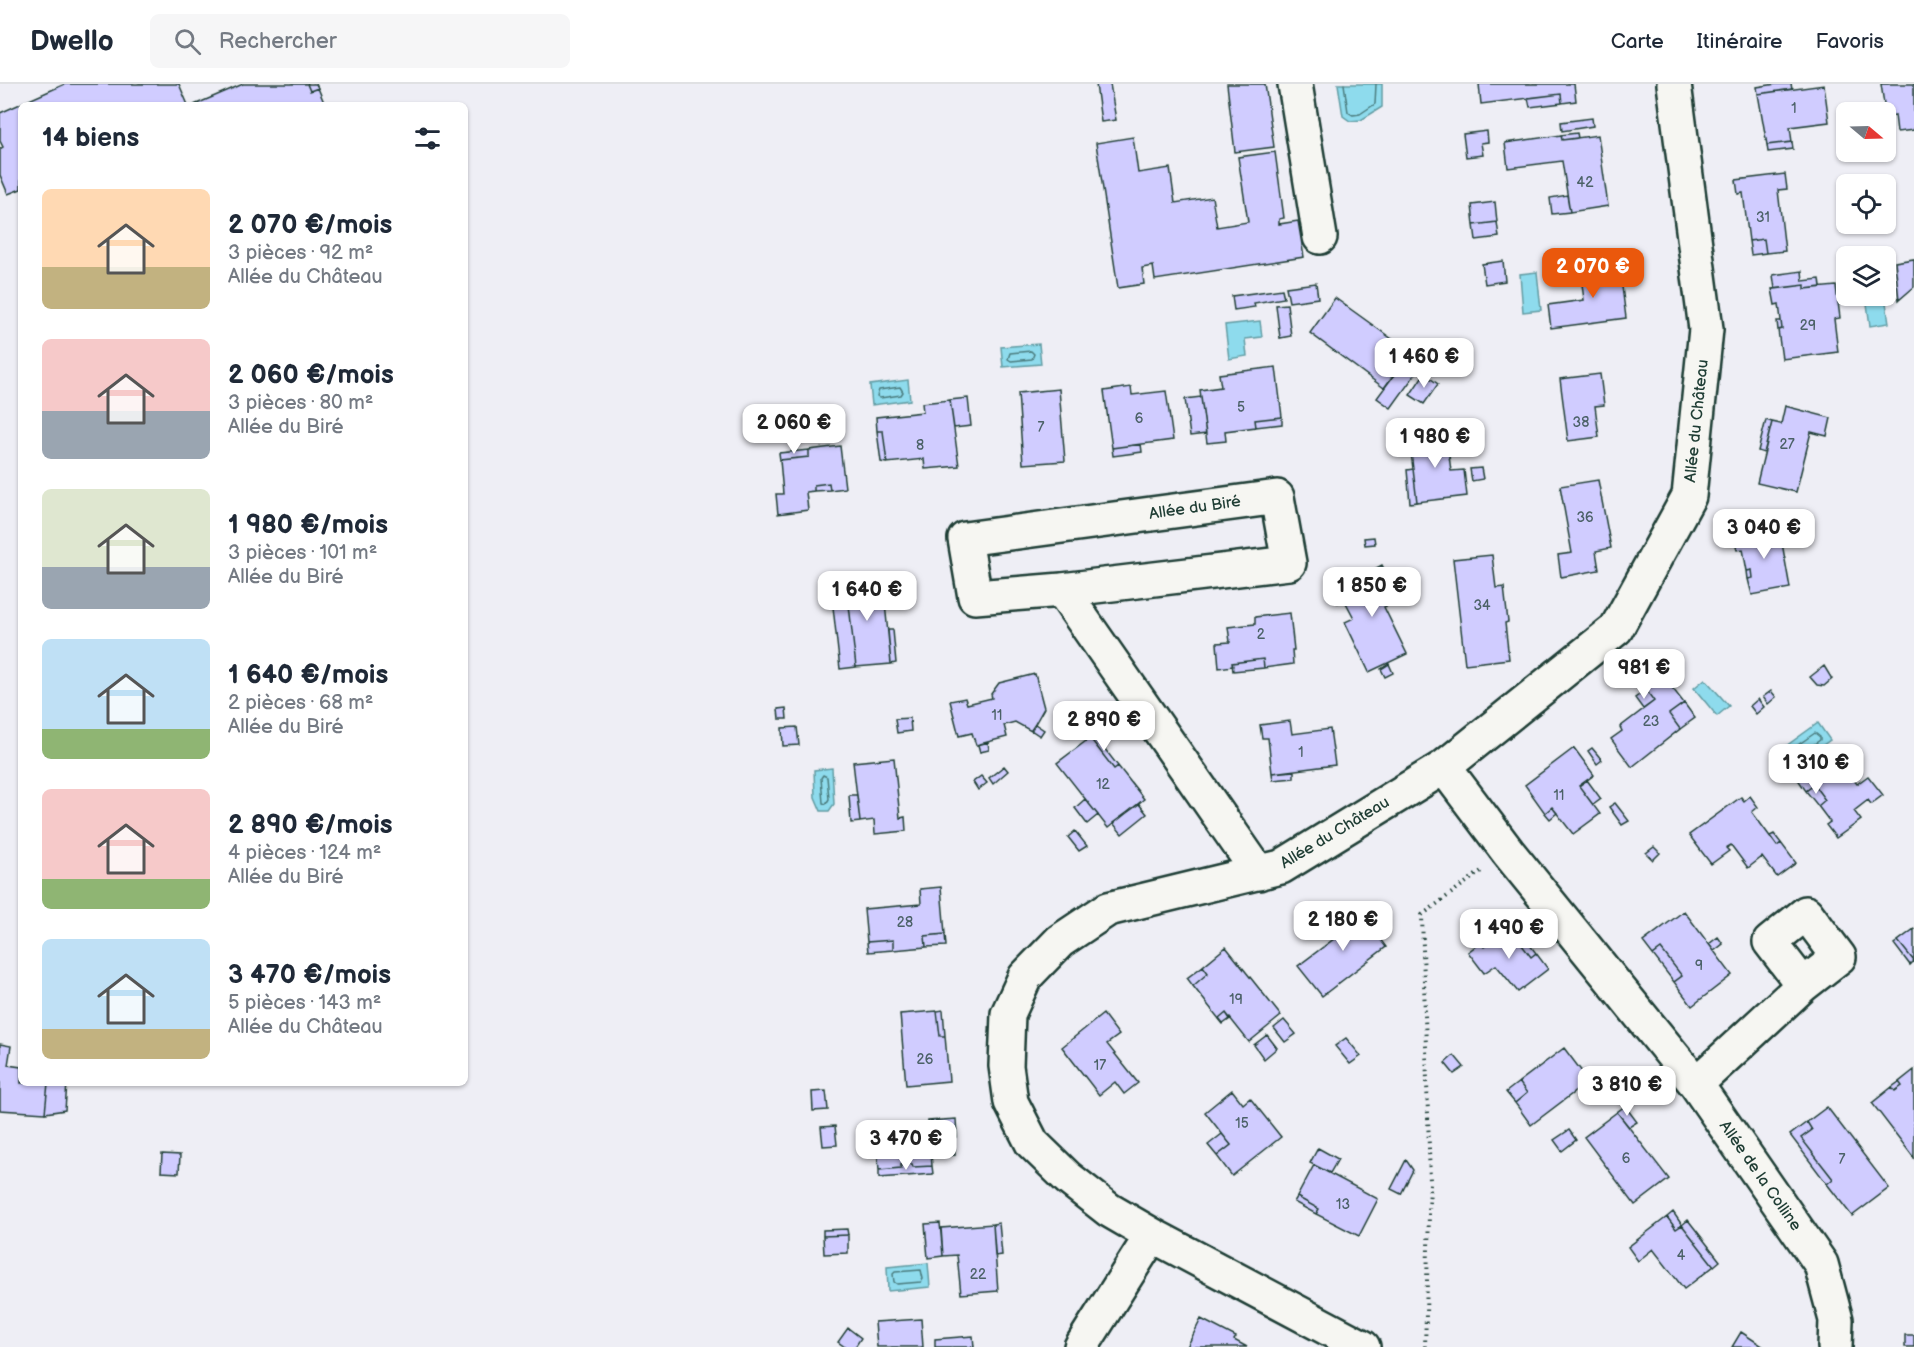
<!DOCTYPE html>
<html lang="fr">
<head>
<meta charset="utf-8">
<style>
  :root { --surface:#fff; --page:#f6f6f7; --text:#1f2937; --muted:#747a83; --line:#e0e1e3; --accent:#ea580c }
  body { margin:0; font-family:"Balsamiq Sans",sans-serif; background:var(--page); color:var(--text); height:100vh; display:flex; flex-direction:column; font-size:22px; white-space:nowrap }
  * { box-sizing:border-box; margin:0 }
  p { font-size:20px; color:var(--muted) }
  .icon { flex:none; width:33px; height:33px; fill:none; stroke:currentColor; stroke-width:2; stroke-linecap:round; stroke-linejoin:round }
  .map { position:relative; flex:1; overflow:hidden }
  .sheet { position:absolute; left:18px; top:18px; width:450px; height:984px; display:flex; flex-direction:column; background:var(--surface); border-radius:9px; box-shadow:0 2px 4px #0004 }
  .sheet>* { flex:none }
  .needle { width:39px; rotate:109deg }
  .fabs { position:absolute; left:1836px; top:18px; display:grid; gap:12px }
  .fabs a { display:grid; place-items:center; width:60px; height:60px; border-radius:9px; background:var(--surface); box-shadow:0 2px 4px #0004; font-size:30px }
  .price { position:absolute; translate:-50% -51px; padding:0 14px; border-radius:12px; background:#fff; color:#222; font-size:20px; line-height:39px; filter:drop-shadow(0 2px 3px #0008) }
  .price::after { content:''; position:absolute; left:50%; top:36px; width:18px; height:14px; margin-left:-9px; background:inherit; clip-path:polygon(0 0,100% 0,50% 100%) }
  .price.active { background:var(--accent); color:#fff }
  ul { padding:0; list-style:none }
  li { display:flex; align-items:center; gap:18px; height:150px; padding:0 24px }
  li span { display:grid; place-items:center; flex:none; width:168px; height:120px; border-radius:9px; color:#555 }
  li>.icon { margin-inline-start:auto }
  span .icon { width:72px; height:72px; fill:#fffc; stroke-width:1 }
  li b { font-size:26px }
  h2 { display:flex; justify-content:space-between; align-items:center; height:72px; padding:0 24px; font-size:26px }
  header { display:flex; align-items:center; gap:36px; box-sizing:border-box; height:84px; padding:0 30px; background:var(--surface); border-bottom:2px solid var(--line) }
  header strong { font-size:28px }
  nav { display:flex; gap:33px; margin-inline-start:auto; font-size:21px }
  .search { width:420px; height:54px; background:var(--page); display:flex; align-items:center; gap:15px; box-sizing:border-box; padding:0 21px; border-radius:9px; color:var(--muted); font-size:22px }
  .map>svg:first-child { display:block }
  .water { fill:#8edbed; stroke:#629ca3; stroke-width:1.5 }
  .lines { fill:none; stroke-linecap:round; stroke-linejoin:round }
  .shore { stroke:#4b7c7e; stroke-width:1.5 }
  .building { fill:#d0ccff; stroke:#1f3d34; stroke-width:1.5 }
  .minor-casing { stroke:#1f3d34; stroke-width:38 }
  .path { stroke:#1f3d34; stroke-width:4; stroke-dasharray:1.5 4.5; stroke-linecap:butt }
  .minor { stroke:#f6f6f2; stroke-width:33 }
  .labels { text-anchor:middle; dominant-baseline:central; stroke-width:4.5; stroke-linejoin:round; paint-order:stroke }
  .number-label { font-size:14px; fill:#4b6167 }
  .street-label { font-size:16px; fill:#1f3d34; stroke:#f6f6f2 }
</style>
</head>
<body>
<header>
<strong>Dwello</strong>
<div class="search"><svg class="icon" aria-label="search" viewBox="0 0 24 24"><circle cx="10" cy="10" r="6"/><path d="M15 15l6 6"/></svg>Rechercher</div>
<nav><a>Carte</a><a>Itinéraire</a><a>Favoris</a></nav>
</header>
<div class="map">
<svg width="1914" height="1263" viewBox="0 0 1914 1263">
  <rect width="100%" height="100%" fill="#eeeef5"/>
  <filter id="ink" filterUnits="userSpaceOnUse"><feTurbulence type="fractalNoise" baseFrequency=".0167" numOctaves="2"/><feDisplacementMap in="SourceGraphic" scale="12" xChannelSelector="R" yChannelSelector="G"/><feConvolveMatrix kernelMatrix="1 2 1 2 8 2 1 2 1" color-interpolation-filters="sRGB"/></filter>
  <g filter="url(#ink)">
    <path class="water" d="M1338,0H1382V23L1361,36L1350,37L1343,32Z
      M1537,188L1541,226L1523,228L1520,190Z
      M1866,212H1885L1889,239L1870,242Z
      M1260,237L1262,253L1245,255L1247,272L1229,275L1225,241Z
      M1039,260L1041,280L1003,283L1001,263Z
      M908,296L910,316L872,321L870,301Z
      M1705,595L1729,622L1717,632L1694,604Z
      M1818,639L1830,656L1794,682L1782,665Z
      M832,684L834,720L829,727H821L815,713L814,686Z
      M928,1179L930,1203L888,1207L887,1183Z"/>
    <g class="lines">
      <path class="shore" d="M1344,0L1348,28L1353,31L1360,30L1375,20L1376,0
        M1031,267L1034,270L1032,275L1011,277L1008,275L1010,269Z
        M900,303L903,308L901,311L880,314L877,312L879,306Z
        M1815,649L1820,653V656L1797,672H1794L1792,665Z
        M823,691L827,693L829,715L826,720L823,719L821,694Z
        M921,1186L923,1195L921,1198L897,1200L894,1198L893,1190L895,1188Z"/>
    </g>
    <path class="building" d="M65,0H179L188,21H21V105L8,110L0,91V65L3,63L0,57V29Z
      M243,0H307L310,7L318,4L325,21H194Z
      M307,0H316L318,4L310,7Z
      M1096,0H1110L1116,36L1101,38Z
      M1227,0H1265L1274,63L1235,68Z
      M1479,0H1574L1576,17L1562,19L1561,10L1481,20Z
      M1776,0H1791L1792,5L1758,10L1757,3Z
      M1881,0H1914V46L1897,48L1895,31L1886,33Z
      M1824,1L1829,38L1790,43L1792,58L1767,61L1758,10Z
      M1561,10L1562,19L1530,23L1528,14Z
      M1592,34L1593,42L1562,47L1561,38Z
      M1487,47L1488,58L1481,59L1483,71L1466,73L1463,50Z
      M1577,49L1578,54L1562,56L1561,51Z
      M1561,51L1562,56L1598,51L1608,122L1570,128L1562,77L1508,84L1505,59Z
      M1133,53L1138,89L1170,84L1175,119L1212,113L1217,143L1248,138L1238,73L1275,68L1284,134L1279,135V140L1298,137L1304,173L1155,196L1153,182L1142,184L1144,200L1118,204L1096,59Z
      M1792,58L1793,65L1768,68L1767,61Z
      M1785,90L1787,105L1778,106L1785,167L1766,169L1764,155L1749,157L1743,109L1738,110L1736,96Z
      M1567,111L1570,128L1552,130L1550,114Z
      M1495,118L1497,138L1474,141L1472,121Z
      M1497,138L1499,153L1476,156L1474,141Z
      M1764,155L1766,169L1751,171L1749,157Z
      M1914,175V203L1899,216L1895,178Z
      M1503,177L1505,197L1485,200L1482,180Z
      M1619,179L1626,234L1551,244L1548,221L1584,216L1580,184Z
      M1802,187L1803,197L1820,195L1821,203L1805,205V201L1775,205L1773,191Z
      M1316,199L1318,214L1289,218L1286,203Z
      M1805,201V205L1836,202L1840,234L1834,235L1838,268L1782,275L1778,246L1782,245L1779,220L1775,221L1772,205Z
      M1282,205L1284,214L1254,219L1255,223L1234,226L1232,212Z
      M1335,214L1410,268L1384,304L1310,249Z
      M1287,220L1291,252L1280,254L1276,221Z
      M1777,237H1781L1782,245L1778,246Z
      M1414,264L1427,274L1391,324L1377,314Z
      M1276,283L1282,333L1255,336L1256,343L1225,347L1226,357L1207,359L1200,306L1221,303L1219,290Z
      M1424,290L1438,300L1424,320L1410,311Z
      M1600,290L1604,321L1595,322L1599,353L1568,357L1560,295Z
      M1131,303L1132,311L1166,307L1173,356L1112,364L1104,307Z
      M1059,305L1065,377L1023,380L1018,309Z
      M1201,313L1206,350L1190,352L1185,315Z
      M968,314L971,342L954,344L950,316Z
      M950,316L959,382L925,385L924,375L887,379L883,347H877L876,333L923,328L922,319Z
      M1785,322L1831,334L1827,352L1811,348L1796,408L1757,399L1772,338L1781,340Z
      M1282,333V340L1256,343L1255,336Z
      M1766,336L1772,338L1764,369L1758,367Z
      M877,347H883L887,379L881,378Z
      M1446,348L1451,387L1464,386L1467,412L1417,418L1409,352Z
      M1141,360L1142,368L1113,372L1112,364Z
      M840,362L845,404L830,406L829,399L814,401V407L806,408L808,426L778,430L776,410H783L780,376L809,373V366Z
      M809,366V373L780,376L779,369Z
      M1481,384L1483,395L1472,397L1470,385Z
      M1413,385L1417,418L1410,419L1407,386Z
      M1598,396L1611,464L1596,467L1599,486L1561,493L1558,471L1572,469L1560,402Z
      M829,399L830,406L814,407V401Z
      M1779,442L1790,504L1752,511L1748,495L1753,494L1752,486L1747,487L1743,465L1737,466L1734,451Z
      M1374,453L1375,460L1365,461L1364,454Z
      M1492,471L1496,504L1504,503L1508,538L1505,539L1509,575L1465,580L1453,475Z
      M1382,481L1400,515L1384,523L1407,570L1369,588L1345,538L1354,534L1344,515L1338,519L1331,508Z
      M1752,486L1753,494L1748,495L1747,487Z
      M883,499L891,580L856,583L849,521L833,523L832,504Z
      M849,521L856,583L840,585L833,523Z
      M1290,529L1294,566H1292L1293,580L1264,584L1263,575L1232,579L1233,582L1219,584L1217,559L1230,558L1228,543L1255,540V533Z
      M888,546H893L896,579L891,580Z
      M1263,575L1264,584L1233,587L1232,579Z
      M1389,580L1393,589L1385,593L1381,585Z
      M1824,582L1832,595L1824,602L1817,601L1810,593Z
      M1035,590L1044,624L1031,647L1015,638L1004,641L1007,653L976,661L972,649L959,652L950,617L965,614L967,620L992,614L991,610L999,599Z
      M1663,592L1684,619L1669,630L1680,645L1632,683L1611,655L1622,647L1620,643L1654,617L1646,606Z
      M1646,606L1654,617L1643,625L1635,614Z
      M1771,607L1776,613L1768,620L1763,613Z
      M1758,615L1764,623L1756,630L1750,622Z
      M1684,619L1695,634L1680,645L1669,630Z
      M786,624L787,635H779L778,625Z
      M910,634L911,647L897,649L895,635Z
      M1290,637L1292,650L1330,645L1335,681L1272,689L1268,654H1262L1260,641Z
      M1035,640L1044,646L1040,652L1031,646Z
      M797,643L799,661L783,662L782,644Z
      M1094,651L1118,682L1114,685L1090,654Z
      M1090,654L1114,685L1118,682L1144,715L1108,744L1057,679Z
      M988,658L989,666L980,668L978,661Z
      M1574,664L1594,691L1579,702L1600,730L1573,750L1552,723L1545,729L1525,701Z
      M1592,664L1602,676L1597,680L1588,667Z
      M1832,667L1857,700L1868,692L1883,711L1871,720L1868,716L1854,727L1861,736L1836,754L1826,741L1830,738L1818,722L1825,716L1814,701L1806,707L1797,694Z
      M894,674L900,734L905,733L906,747L875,750L874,736L860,738L853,678Z
      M1004,682L1008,687L993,700L989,694Z
      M1294,687V694L1273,696L1272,689Z
      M981,692L987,699L978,706L973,698Z
      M1587,696L1601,715L1593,721L1579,702Z
      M1814,701L1825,716L1818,722L1806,707Z
      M849,711H857L860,738L851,739Z
      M1750,712L1758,723L1752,728L1777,762L1781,759L1796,779L1777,793L1762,773L1748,784L1731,761L1726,764L1729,767L1711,780L1689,751L1741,713L1744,717Z
      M1085,715L1098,731L1087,740L1075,724Z
      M1615,719L1629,737L1622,741L1609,723Z
      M1139,720L1147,730L1122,750L1113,739Z
      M1552,723L1557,729L1550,735L1545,729Z
      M1075,747L1087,762L1079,767L1068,753Z
      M1774,750L1781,759L1777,762L1770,752Z
      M1654,763L1660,769L1653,776L1646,769Z
      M941,803L945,850L925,852L926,863L893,866V856L867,858L864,825L921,820L920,805Z
      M1355,822L1386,863L1322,912L1298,882L1339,851L1331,840Z
      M1684,827L1732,891L1692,922L1674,898L1682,892L1661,865L1653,871L1643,858Z
      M1514,840L1536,869L1531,873L1509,844Z
      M1509,844L1531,873L1536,869L1548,885L1518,908L1496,881L1484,889L1468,868L1481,858L1484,863Z
      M1914,845V877L1898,857Z
      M945,850L946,862L926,863L925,852Z
      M1490,852L1493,856L1484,863L1481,858Z
      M1718,853L1723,860L1714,867L1709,860Z
      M893,856V866L868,868L867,858Z
      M1898,857L1914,877L1910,881L1894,860Z
      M1226,863L1281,932L1249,958L1226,929L1219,935L1193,902L1208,889L1203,882Z
      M1661,865L1682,892L1674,898L1653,871Z
      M1203,882L1208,889L1193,902L1187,894Z
      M943,926L945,952H940L937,927Z
      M937,927L940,952H945L949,997L906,1001L900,930Z
      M1226,929L1230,935L1223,940L1219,935Z
      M1103,930L1119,951L1107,960L1138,999L1124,1010L1115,998L1099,1011L1062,963Z
      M1284,936L1296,950L1285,958L1274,944Z
      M1267,951L1277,964L1264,975L1254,961Z
      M1346,954L1361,972L1350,980L1335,962Z
      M0,960L11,962L8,981L21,983V999H48L45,1029L0,1026Z
      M1564,964L1589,997L1531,1041L1515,1019L1527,1009L1519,998Z
      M1454,971L1464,983L1454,990L1445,979Z
      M1914,986V1074L1872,1019L1892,1003L1895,1007L1902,1002L1899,998Z
      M1519,998L1527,1009L1515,1019L1506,1008Z
      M1899,998L1902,1002L1895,1007L1892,1003Z
      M48,999H67L65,1026L45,1029Z
      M1232,1006L1243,1020L1250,1014L1281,1053L1232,1092L1217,1072L1231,1061L1205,1028Z
      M826,1007L828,1026L813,1027L812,1008Z
      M1625,1022L1637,1038L1629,1043L1617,1028Z
      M1827,1023L1889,1104L1852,1132L1827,1100L1833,1095L1801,1054L1812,1046L1807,1038Z
      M1617,1028L1669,1095L1635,1121L1584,1053Z
      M956,1035L957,1053L930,1055L932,1082L913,1083L912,1080H901V1084L879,1086L876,1046L928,1042V1037Z
      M1807,1038L1812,1046L1801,1054L1833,1095L1827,1100L1790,1051Z
      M835,1042L837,1061L823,1062L821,1043Z
      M1569,1046L1576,1056L1562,1067L1554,1056Z
      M1222,1050L1231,1061L1217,1072L1208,1061Z
      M954,1054L955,1071L932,1073L930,1055Z
      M1318,1064L1338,1075L1330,1089L1310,1079Z
      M162,1070L180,1071L179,1089L161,1088Z
      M1406,1076L1413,1086L1401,1110L1391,1105Z
      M901,1080H912L913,1083L932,1082L933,1090L879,1094V1086L901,1084Z
      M1314,1081L1378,1115L1359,1152L1316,1130L1319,1125L1297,1113Z
      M1297,1113L1319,1125L1316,1130L1294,1118Z
      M1673,1128L1682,1141L1676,1145L1667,1133Z
      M1667,1133L1676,1145L1682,1141L1714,1182L1684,1205L1653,1165L1638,1177L1628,1163Z
      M1688,1136L1720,1177L1714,1182L1682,1141Z
      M940,1139L943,1172L928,1174L925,1140Z
      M999,1139L1002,1171L995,1172L993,1140Z
      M993,1140L998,1207L961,1210L957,1171L943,1172L941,1144Z
      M847,1145L848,1151L823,1152V1146Z
      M848,1151V1169L824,1170L823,1152Z
      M921,1235L923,1263H877L875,1238Z
      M1201,1235L1236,1253L1234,1256L1247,1263H1187Z
      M848,1244L861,1254L855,1263H845L838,1258Z
      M1741,1248L1764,1263H1732Z
      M1905,1251H1914V1263H1905Z
      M973,1252L974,1263H935V1255Z"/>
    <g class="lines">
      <g class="minor-casing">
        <path id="minor" d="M1295,0L1320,153
          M1062,506L975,513L965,455L1277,413L1289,479L1062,506L1259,789
          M1444,683L1508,768L1696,1000L1821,1180L1836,1236L1835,1263
          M1696,1000L1803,901L1839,873L1806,829L1770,858L1803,901
          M1081,1263L1152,1151
          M1363,1263L1152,1151L1109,1126L1068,1094L1032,1059L1011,1018L1006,982L1008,930L1025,893L1060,857L1108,825L1281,783L1444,683L1616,545L1689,412L1706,245L1674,0"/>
      </g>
      <path class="path" d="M1425,1263L1430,1098L1422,831L1484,785"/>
      <use href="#minor" class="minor"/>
    </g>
  </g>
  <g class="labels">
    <g class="number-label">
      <text x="1794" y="24">1</text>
      <text x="1585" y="98">42</text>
      <text x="1763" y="133">31</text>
      <text x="1808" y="241">29</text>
      <text x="1241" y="323">5</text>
      <text x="1139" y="334">6</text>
      <text x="1581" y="338">38</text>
      <text x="1041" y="343">7</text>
      <text x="1787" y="360">27</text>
      <text x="920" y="361">8</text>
      <text x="1585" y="433">36</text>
      <text x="1482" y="521">34</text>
      <text x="1261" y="550">2</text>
      <text x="997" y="631">11</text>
      <text x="1651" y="637">23</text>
      <text x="1301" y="668">1</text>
      <text x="1103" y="700">12</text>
      <text x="1559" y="711">11</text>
      <text x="905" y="838">28</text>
      <text x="1699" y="881">9</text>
      <text x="1236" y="915">19</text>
      <text x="925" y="975">26</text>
      <text x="1100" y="981">17</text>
      <text x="1242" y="1039">15</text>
      <text x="1626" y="1074">6</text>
      <text x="1842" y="1075">7</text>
      <text x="1343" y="1120">13</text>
      <text x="1681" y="1171">4</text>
      <text x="978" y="1190">22</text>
    </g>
    <g class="street-label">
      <text transform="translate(1697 337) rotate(-84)">Allée du Château</text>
      <text transform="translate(1195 424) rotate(-8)">Allée du Biré</text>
      <text transform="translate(1335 749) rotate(-31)">Allée du Château</text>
      <text transform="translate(1760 1092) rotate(55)">Allée de la Colline</text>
    </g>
  </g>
</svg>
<div class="fabs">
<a><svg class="needle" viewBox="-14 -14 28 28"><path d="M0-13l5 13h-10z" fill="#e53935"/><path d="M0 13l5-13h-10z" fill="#747a83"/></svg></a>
<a><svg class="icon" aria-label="locate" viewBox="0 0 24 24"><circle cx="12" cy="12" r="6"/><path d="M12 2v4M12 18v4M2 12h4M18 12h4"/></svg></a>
<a><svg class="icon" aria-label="layers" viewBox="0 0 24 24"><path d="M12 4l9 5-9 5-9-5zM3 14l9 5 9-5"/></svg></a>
</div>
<b class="price active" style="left:1593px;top:215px">2 070 €</b>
<b class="price" style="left:1424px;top:305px">1 460 €</b>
<b class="price" style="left:794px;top:371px">2 060 €</b>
<b class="price" style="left:1435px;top:385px">1 980 €</b>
<b class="price" style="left:1764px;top:476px">3 040 €</b>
<b class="price" style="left:1372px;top:534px">1 850 €</b>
<b class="price" style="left:867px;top:538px">1 640 €</b>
<b class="price" style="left:1644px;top:616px">981 €</b>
<b class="price" style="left:1104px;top:668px">2 890 €</b>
<b class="price" style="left:1816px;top:711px">1 310 €</b>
<b class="price" style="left:1343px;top:868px">2 180 €</b>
<b class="price" style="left:1509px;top:876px">1 490 €</b>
<b class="price" style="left:1627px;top:1033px">3 810 €</b>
<b class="price" style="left:906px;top:1087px">3 470 €</b>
<section class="sheet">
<h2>14 biens<svg class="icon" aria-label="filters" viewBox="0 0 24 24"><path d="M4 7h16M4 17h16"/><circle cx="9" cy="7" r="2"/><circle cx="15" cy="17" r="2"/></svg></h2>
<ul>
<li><span style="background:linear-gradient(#ffd9b3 65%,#c2b280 0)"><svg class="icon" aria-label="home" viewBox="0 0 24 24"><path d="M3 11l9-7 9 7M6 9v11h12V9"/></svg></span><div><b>2 070 €/mois</b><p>3 pièces · 92 m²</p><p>Allée du Château</p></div></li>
<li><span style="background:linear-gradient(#f6c9c9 60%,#9aa5b1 0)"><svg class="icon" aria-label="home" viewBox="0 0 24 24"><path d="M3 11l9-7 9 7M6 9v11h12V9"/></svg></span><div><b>2 060 €/mois</b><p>3 pièces · 80 m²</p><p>Allée du Biré</p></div></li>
<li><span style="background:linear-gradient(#dfe7d0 65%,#9aa5b1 0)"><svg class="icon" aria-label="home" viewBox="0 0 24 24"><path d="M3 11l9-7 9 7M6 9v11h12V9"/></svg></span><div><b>1 980 €/mois</b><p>3 pièces · 101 m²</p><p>Allée du Biré</p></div></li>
<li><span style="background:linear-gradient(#bfe0f5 75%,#8fb573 0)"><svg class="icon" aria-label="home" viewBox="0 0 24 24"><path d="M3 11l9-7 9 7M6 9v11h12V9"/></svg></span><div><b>1 640 €/mois</b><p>2 pièces · 68 m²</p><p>Allée du Biré</p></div></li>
<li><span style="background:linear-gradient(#f6c9c9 75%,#8fb573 0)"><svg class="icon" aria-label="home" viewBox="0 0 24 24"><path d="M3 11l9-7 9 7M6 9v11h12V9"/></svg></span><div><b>2 890 €/mois</b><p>4 pièces · 124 m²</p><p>Allée du Biré</p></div></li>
<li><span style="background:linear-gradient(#bfe0f5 75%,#c2b280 0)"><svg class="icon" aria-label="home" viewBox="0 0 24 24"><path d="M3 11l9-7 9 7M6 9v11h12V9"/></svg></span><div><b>3 470 €/mois</b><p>5 pièces · 143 m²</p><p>Allée du Château</p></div></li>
</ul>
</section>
</div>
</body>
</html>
